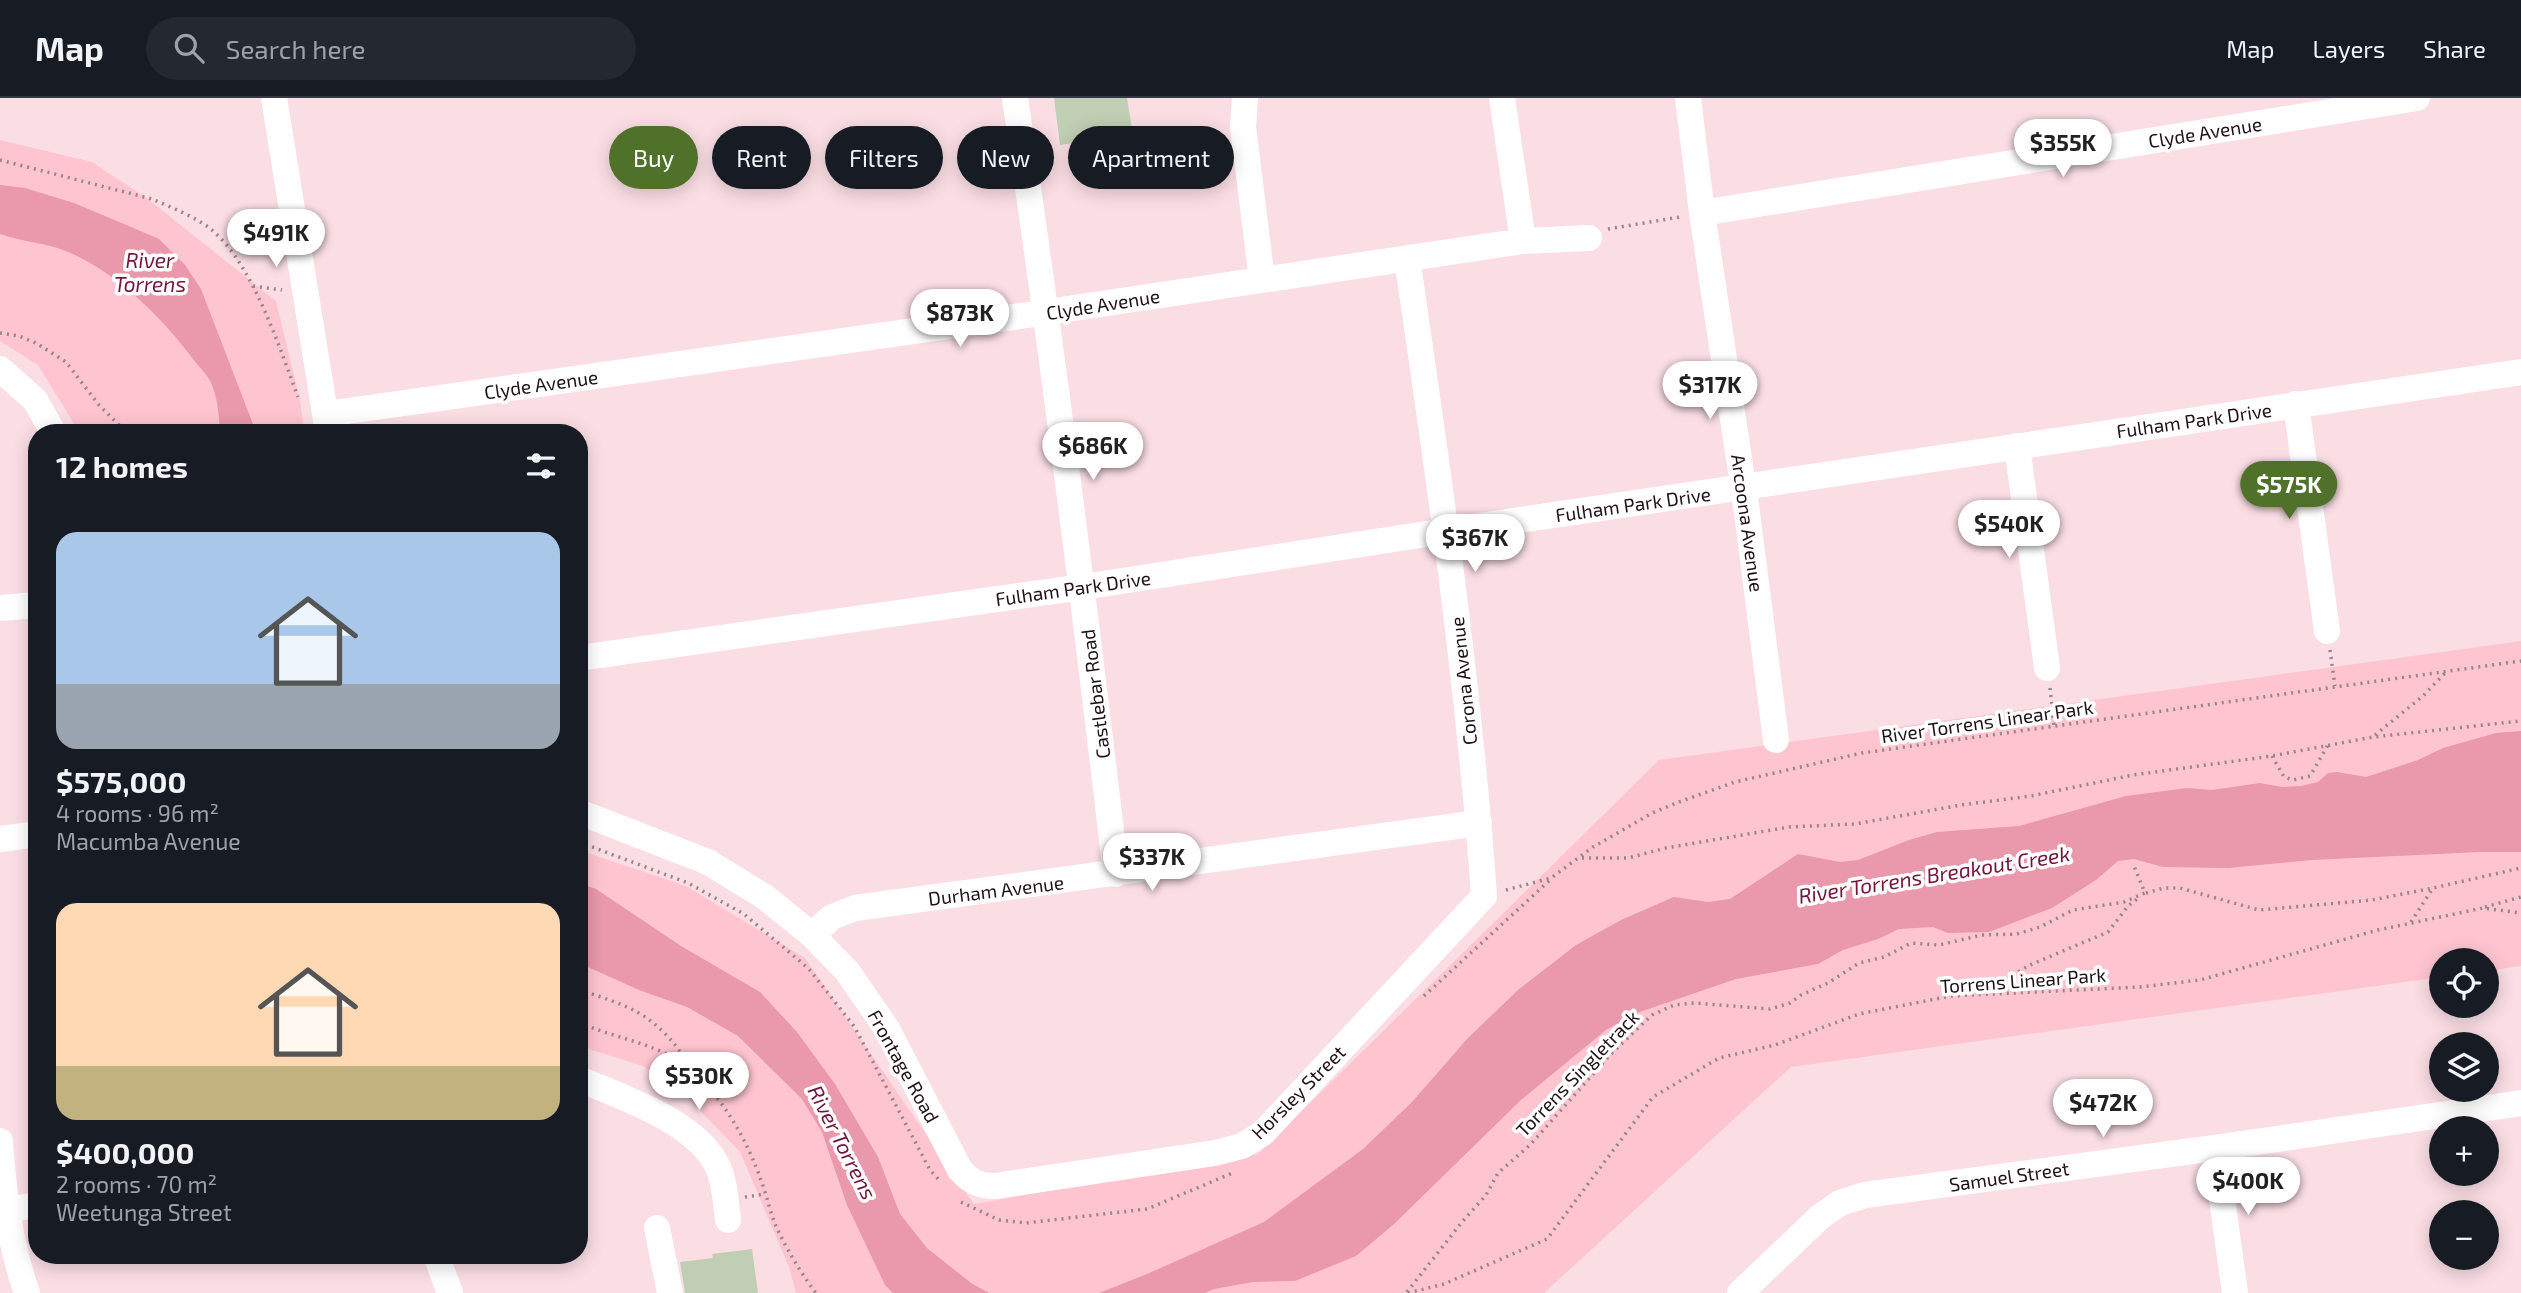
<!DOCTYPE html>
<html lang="en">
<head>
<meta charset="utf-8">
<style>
  :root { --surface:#171b24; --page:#242831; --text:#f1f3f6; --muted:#9ea1a6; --line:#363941; --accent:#4f7129 }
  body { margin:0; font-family:"Exo 2",sans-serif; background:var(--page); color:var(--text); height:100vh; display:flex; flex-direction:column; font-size:26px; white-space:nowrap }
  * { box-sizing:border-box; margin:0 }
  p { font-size:23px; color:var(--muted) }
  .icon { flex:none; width:38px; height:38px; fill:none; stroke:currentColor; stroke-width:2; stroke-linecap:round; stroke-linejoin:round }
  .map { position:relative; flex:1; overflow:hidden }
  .sheet { position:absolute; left:28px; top:326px; width:560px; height:840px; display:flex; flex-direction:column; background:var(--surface); border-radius:28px; box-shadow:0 4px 18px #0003 }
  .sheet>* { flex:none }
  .guide { position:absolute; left:609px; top:28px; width:665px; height:63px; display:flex; gap:14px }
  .tools { position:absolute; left:2429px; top:850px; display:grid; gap:14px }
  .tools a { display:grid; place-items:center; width:70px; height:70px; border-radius:50%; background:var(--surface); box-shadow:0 4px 18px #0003; font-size:35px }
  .price { position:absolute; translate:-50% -60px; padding:0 16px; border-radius:24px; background:#fff; color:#222; font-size:23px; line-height:46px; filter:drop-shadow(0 2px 4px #0008) }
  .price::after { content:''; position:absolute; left:50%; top:42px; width:21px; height:16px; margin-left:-10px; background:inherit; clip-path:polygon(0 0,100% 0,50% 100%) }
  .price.active { background:var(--accent); color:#fff }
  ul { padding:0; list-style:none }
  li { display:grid; align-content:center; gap:14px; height:371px; padding:0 28px }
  li span { display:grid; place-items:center; height:217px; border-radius:21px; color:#555 }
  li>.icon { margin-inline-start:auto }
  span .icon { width:126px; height:126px; fill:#fffc; stroke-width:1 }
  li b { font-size:30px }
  h2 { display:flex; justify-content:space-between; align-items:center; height:84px; padding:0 28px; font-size:30px }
  .chip { padding:0 24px; border-radius:32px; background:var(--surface); box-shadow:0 4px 18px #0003; font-size:24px; line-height:63px }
  .chip.active { background:var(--accent); color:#fff }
  header { display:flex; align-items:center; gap:42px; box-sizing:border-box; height:98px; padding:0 35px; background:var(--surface); border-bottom:2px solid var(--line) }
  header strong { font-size:33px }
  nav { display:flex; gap:38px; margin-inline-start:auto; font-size:24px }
  .search { width:490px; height:63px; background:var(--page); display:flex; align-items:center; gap:18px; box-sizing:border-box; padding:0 24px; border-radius:38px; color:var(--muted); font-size:26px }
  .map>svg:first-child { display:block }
  .green { fill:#fec5d1 }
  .water { fill:#ea98ac }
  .building { fill:#c0cfb4 }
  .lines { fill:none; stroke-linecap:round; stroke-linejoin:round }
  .path { stroke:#998489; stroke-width:3.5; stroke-dasharray:2 5; stroke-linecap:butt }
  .minor { stroke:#fff; stroke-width:26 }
  .labels { text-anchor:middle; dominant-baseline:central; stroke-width:7; stroke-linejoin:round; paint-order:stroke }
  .street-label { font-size:19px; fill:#1e1215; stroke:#fff }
  .water-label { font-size:21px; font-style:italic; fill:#751538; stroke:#fff }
</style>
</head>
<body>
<header>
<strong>Map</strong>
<div class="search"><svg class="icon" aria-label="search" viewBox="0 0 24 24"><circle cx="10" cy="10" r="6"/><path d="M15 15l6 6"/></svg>Search here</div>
<nav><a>Map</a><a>Layers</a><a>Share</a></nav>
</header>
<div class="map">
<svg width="2521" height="1195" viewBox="0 0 2521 1195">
  <rect width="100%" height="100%" fill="#fadee4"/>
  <path class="green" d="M0,42L92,64L148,101L276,203L300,302L304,334H79L38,267L0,243Z
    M2521,543V868L2487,873V863H2441V879L1791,969L1544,1195H796L789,1169L740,1054L685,997L643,968L579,948V752L686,788L805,860L974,1106L1258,1056L1659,662Z"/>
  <path class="water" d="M0,87L25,90L74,105L124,126L159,141L185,167L201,191L256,334H220C219,318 218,302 212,287C208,277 199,269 193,261C162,220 123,181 77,158C53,145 26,145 0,136Z
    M2521,633V754H2480L2312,762L2228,770L2163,769L2134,761L2118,763L2096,782L2052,810L1989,834L1948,835L1933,829L1899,831L1878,841L1843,852L1818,866L1736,881L1634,916L1606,932L1521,1002L1393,1127L1356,1158L1295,1183L1253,1184L1214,1191L1205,1195H1099L1147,1176L1264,1124L1363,1051L1411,1005L1468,940L1518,892L1576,847L1621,822L1674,799L1708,804L1730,801L1798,756L1840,764L1858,762L1909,742L1937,734L2019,728L2126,698L2187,690L2212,692L2260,685L2282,689L2301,688L2318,684L2328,675L2337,674L2366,679L2418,662L2443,650L2496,635Z
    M579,785L596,791L681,848L760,894L797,934L835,986L878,1059L900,1116L927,1150L971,1185L989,1195H893L885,1187L847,1107L822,1034L802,1001L738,938L687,909L639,892L579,865Z"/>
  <path class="building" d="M1054,0H1127L1133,37L1060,47Z
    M752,1151L758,1195H685L680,1164L713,1160L712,1156Z"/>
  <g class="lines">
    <path class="path" d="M0,62L152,101C172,110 197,119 213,133C253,167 280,251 298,299
      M1608,131L1680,119
      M253,188L282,192
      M0,235L19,238L36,245L66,264L99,307L126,334
      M2330,552L2335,588
      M2050,590L2054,627
      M2375,637L2423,598L2447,573
      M2272,658L2284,679L2293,682L2310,678L2328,647
      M579,744L688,785L744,816L809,871L854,928L930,1072L939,1082
      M1582,760H1628L1666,750L1789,729L1855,726L1961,707L2031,698L2133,677L2272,658L2373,639L2521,623
      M1506,792L1551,780L1593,749L1652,715L1679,704L1735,684L1862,655L2521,563
      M2146,795L2164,790H2180L2259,812L2372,802L2433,790
      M2485,809L2521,799
      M2411,824L2433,790L2521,770
      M579,891C598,899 620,904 637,914C659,926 680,949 690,971
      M1982,895L2030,867L2108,834L2128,808L2140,799
      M1424,898L1550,782
      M579,924C612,940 653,944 683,966C721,995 747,1041 762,1085C767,1099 770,1113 775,1126C786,1150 800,1174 816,1195
      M745,1099L765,1096
      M961,1104L999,1122L1026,1125L1147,1111L1235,1074
      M1407,1194L1462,1124L1486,1097L1498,1075L1530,1047L1610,957L1652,917L1674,907L1694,905L1770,911L1790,905L1801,897L1828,885L1859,865L1884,859L1911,845L1939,847L1982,837L2017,836L2040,829L2073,812L2124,804L2145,795L2134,768
      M1408,1195L1444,1186L1547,1141L1653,999L1719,960L1775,947L1859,916L1951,898L2140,889L2200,882L2378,832L2483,810L2521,815"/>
    <path class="minor" d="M274,0L328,334
      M1015,0C1053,258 1086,517 1116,776
      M1245,0L1243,29L1262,182
      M1502,0L1523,143
      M1688,0L1702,115L1746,407L1776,642
      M1702,115L2417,0
      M0,271L35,302L53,334
      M2296,306L2327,533
      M326,316L1034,216L1523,143L1589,140
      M2017,348L2047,570
      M0,510L37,507
      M579,560L1083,489L1446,433L2521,274
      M579,714L708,764L765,799L812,837L847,873L887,931L960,1072C971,1084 979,1088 995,1088L1215,1055L1242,1048L1263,1035L1484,798C1469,585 1438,372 1407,160
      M0,741L37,736
      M812,837L832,819L855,810L1479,725
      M579,981C622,999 697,1024 718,1069C725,1085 726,1106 728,1122
      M0,1043C4,1097 9,1143 27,1195
      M2215,1050L2235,1195
      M5,1112L37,1107
      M657,1130L670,1195
      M436,1157L450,1195
      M1740,1195L1820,1119L1840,1105L1865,1097L2215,1050L2521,1005"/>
  </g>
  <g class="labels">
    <g class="street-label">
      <text transform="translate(2205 34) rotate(-9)">Clyde Avenue</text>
      <text transform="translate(1103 206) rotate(-9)">Clyde Avenue</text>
      <text transform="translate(541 286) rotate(-8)">Clyde Avenue</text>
      <text transform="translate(2194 322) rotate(-8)">Fulham Park Drive</text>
      <text transform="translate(1633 406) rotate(-8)">Fulham Park Drive</text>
      <text transform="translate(1748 425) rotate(82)">Arcoona Avenue</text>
      <text transform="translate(1073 490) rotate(-8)">Fulham Park Drive</text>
      <text transform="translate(1463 583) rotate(-96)">Corona Avenue</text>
      <text transform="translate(1095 596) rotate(-97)">Castlebar Road</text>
      <text transform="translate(1987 623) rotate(-8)">River Torrens Linear Park</text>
      <text transform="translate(996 792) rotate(-7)">Durham Avenue</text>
      <text transform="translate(2023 882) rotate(-4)">Torrens Linear Park</text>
      <text transform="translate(904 968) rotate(61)">Frontage Road</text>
      <text transform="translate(1577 975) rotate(-46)">Torrens Singletrack</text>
      <text transform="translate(1298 994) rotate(-45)">Horsley Street</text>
      <text transform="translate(2009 1078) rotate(-8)">Samuel Street</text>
    </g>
    <g class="water-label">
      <text x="150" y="161">River<tspan x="150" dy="24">Torrens</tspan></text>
      <text transform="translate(1934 776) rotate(-9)">River Torrens Breakout Creek</text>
      <text transform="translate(843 1044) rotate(63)">River Torrens</text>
    </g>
  </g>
</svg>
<div class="tools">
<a><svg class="icon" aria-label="locate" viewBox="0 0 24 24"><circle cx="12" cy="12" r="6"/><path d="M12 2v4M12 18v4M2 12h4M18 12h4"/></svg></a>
<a><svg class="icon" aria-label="layers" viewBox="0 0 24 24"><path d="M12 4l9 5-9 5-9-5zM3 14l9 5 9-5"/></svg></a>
<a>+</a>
<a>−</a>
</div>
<b class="price" style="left:2063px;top:81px">$355K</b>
<b class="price" style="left:276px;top:171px">$491K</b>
<b class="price" style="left:960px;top:251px">$873K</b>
<b class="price" style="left:1710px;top:323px">$317K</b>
<b class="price" style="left:1093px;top:384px">$686K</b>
<b class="price active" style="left:2289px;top:423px">$575K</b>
<b class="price" style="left:2009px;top:462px">$540K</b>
<b class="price" style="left:1475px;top:476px">$367K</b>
<b class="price" style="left:1152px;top:795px">$337K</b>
<b class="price" style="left:699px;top:1014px">$530K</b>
<b class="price" style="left:2103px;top:1041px">$472K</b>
<b class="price" style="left:2248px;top:1119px">$400K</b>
<div class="guide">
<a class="chip active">Buy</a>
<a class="chip">Rent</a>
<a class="chip">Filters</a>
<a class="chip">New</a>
<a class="chip">Apartment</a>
</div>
<section class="sheet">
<h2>12 homes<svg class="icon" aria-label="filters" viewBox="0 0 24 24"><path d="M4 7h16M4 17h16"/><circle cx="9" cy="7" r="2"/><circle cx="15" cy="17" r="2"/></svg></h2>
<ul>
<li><span style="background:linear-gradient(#a9c7e8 70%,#9aa5b1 0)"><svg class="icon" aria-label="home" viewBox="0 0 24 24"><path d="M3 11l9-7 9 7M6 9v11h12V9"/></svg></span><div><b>$575,000</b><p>4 rooms · 96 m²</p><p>Macumba Avenue</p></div></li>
<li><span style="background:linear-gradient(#ffd9b3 75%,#c2b280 0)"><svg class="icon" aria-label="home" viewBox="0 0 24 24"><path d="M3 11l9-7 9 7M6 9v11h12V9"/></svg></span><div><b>$400,000</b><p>2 rooms · 70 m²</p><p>Weetunga Street</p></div></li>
</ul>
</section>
</div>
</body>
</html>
